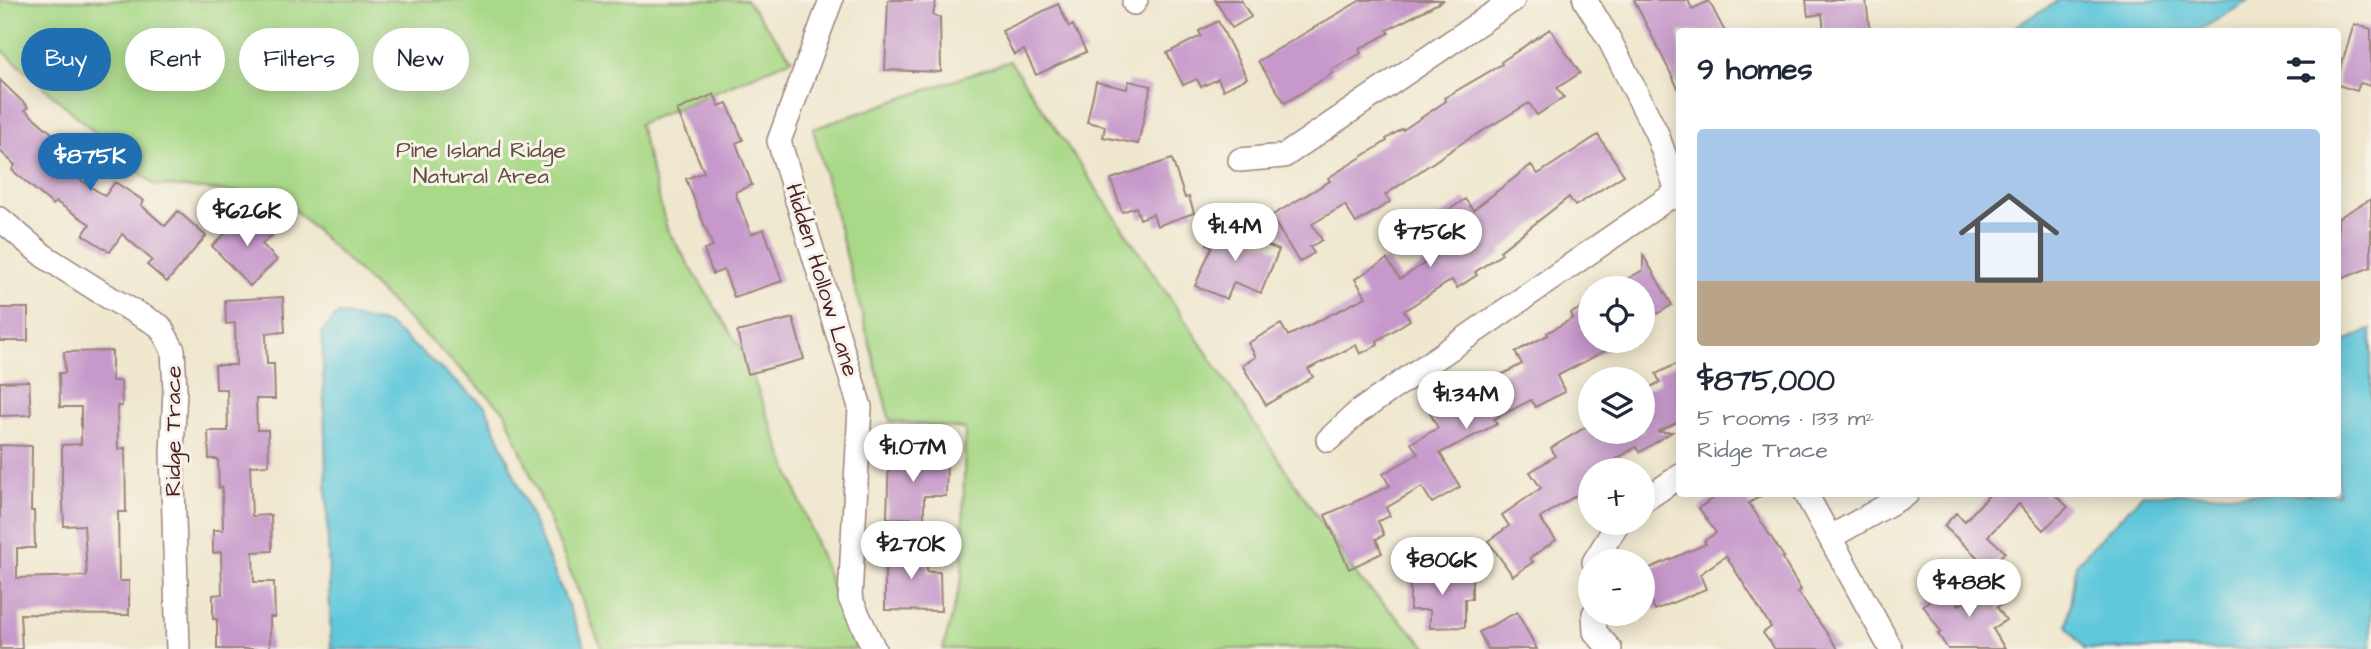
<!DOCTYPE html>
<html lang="en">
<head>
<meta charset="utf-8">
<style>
  :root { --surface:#fff; --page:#f2f2f3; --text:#1f2937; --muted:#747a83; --line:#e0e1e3; --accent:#1f6fb2 }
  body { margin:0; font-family:"Architects Daughter",sans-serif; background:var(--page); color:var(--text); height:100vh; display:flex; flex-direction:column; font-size:26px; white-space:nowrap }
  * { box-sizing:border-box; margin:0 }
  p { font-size:23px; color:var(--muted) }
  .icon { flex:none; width:38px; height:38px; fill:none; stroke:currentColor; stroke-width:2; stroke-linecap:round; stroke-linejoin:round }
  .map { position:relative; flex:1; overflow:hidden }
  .drawer { position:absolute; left:1676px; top:28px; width:665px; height:469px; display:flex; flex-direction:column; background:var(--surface); border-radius:7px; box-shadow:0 4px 18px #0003 }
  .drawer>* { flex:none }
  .top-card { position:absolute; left:21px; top:28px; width:665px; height:63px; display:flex; gap:14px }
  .tools { position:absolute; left:1578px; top:276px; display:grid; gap:14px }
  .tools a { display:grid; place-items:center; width:77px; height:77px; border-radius:50%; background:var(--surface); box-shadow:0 4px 18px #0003; font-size:35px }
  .price { position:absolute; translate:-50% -60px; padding:0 16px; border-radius:24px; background:#fff; color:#222; font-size:23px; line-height:46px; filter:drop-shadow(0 2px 4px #0008) }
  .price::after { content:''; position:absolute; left:50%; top:42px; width:21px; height:16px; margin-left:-10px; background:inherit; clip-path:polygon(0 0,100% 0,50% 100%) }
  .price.current { background:var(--accent); color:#fff }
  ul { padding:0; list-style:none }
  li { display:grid; align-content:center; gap:14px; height:371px; padding:0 21px }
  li+li { border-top:2px solid var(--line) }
  li span { display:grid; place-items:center; height:217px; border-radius:7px; color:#555 }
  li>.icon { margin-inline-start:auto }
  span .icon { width:126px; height:126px; fill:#fffc; stroke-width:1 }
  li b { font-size:30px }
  h2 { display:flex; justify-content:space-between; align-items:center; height:84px; padding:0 21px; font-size:30px }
  .chip { padding:0 24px; border-radius:32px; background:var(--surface); box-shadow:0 4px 18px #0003; font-size:24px; line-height:63px }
  .chip.current { background:var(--accent); color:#fff }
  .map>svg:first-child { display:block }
  .green { fill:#a9d988; stroke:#7a7c5a; stroke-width:2 }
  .water { fill:#5fc8db; stroke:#547483; stroke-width:2 }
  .building { fill:#c698cb }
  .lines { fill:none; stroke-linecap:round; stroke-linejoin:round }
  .street-casing { stroke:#9c837c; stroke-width:26 }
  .street { stroke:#fff; stroke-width:23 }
  .labels { text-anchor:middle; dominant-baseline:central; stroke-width:6; stroke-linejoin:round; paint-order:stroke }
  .park-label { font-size:23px; fill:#624e42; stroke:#f7f3e8 }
  .street-label { font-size:23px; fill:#4a1f2b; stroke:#f7f3e8 }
</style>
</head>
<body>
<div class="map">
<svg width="2371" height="649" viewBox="0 0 2371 649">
  <rect width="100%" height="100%" fill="#f7f3e8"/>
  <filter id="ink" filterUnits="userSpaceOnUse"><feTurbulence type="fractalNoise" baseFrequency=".0143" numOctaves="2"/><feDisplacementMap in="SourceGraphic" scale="14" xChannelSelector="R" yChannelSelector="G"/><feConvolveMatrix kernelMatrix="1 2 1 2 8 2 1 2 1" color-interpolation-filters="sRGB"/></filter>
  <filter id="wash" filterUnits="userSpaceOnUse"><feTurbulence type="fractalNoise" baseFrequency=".00686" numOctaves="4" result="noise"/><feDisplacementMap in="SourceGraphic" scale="28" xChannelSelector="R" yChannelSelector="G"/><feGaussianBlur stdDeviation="1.57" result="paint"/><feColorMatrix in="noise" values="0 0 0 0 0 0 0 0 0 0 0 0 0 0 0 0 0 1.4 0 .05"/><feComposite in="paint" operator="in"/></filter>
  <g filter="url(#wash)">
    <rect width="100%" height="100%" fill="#efe7ce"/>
    <path class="green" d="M0,0H746L792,59L639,124L667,229L745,356L856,649H602L505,412L279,195L154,185L0,48Z
      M1010,61L1360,580L1429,649H943L962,578L965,429L890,421L813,129Z"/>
    <path class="water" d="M2060,0H2250L2198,31H2008Z
      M338,314L388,324L486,407L586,649H331L322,332Z
      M2371,329V649H2084L2067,626L2076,564L2143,494H2338V345Z"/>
    <g id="blocks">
      <path class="building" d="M888,0H936L933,16L940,17L941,72L885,70Z
        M1215,0H1241L1251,17L1232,28Z
        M1361,0H1444L1387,30L1389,33L1359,49L1361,53L1331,70L1333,73L1285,103L1258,61Z
        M1634,0H1688L1692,9L1709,1L1725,32H1680V92Z
        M1806,0H1866L1870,32H1824L1822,14L1808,16Z
        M1058,4L1069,27L1073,25L1086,52L1036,75L1024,50L1014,55L1002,31Z
        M1218,21L1247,78L1223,90L1218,79L1201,87L1197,79L1183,85L1167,53L1201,36L1199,31Z
        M2354,24L2371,29V86L2360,83L2357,91L2338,85V77Z
        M1550,29L1580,73L1557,88L1564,97L1537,115L1529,103L1459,145L1385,195L1390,202L1356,223L1345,205L1312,224L1322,240L1310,247L1314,253L1299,262L1271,216L1330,181L1328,178L1387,141L1386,139L1402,129L1403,130L1446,101L1444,98L1502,64L1501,62Z
        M0,80L28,107L25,110L75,153L62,168L105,196L115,182L144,201L141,205L165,226L178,211L206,236L167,282L147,265L152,260L122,234L110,252L83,235L90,224L56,202L53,205L12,170L15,165L0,151Z
        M1129,81L1151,86L1138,144L1103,137L1105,126L1087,122L1096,82L1127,89Z
        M714,94L719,106L727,103L743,140L736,143L752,185L735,192L751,234L764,229L782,281L734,297L724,270L713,274L704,250L713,247L686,179L704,172L677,110Z
        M1598,135L1624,175L1575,206L1569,197L1500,251L1502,254L1475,272L1477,275L1457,288L1452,280L1404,311L1410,320L1377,341L1378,345L1360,354L1356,345L1308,369L1313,377L1266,405L1242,365L1256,357L1248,343L1281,324L1288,336L1366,297L1355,279L1387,259L1400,279L1436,256L1432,250L1450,237L1437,218L1465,199L1473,210L1531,165L1538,174Z
        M1172,159L1185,198L1189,197L1194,213L1157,226L1153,214L1140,219L1136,207L1122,212L1111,179Z
        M2371,199V267L2338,280V218Z
        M251,209L274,233L262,244L277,260L250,286L212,246Z
        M1215,224L1279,250L1261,293L1234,282L1227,299L1195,286L1212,246L1207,244Z
        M1643,255L1672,305L1643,322V289H1610L1643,270Z
        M283,297L285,332L266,333L267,364H274L275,399H256L257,430H268L269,465L250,466L252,516L271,515L272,551L253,552L254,582H274L275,617H270V649H217V619H213V595L222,594L221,552L213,553V530H223L222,487L219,488L218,459H209L208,431H228L227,389H216L215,365H236L235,323L226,324L225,300Z
        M1591,303V341H1624L1557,376L1565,392L1535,407L1531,400L1494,419L1497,424L1440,453L1460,487L1432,503L1422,487L1386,508L1390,516L1378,521L1384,535L1376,539L1382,553L1349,569L1325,515L1390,486L1383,474L1418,454L1411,443L1438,428L1430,413L1459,399L1455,392L1476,382L1478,387L1522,364L1515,352L1548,335L1547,333L1573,318L1571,313Z
        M0,308H28V341H0Z
        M793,318L804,359L748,374L737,332Z
        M112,351V381H121L122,406H117L118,449L125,448L126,512H118L119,581H129V615L20,614L22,649H0V445L32,446L31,511H34L35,548H17V578L87,576L84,525L64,526L62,480V445L81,444V407H60L59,373H65L64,352Z
        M1680,362V421L1657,432H1672L1640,452L1636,447L1597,471H1591V486L1540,518L1556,540L1530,558L1533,562L1513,576L1488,541L1509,526L1502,515L1541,488L1530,472L1555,456L1551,448L1591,424V432H1643V391L1660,382L1656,374Z
        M29,381L31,415L0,416V382Z
        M889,451L920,452V463H947L946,496H924V518H887Z
        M1720,494H1764L1749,503L1784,557L1782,558L1801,590L1798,592L1838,649H1775L1763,633L1771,627L1726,556L1700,574L1706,589L1655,610L1643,583V571L1706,544L1704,541L1716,533L1699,508Z
        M1990,494H2054L2068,507L2043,530L2019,504L1988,536L2005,552L1989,568L1944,526L1956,513L1965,521Z
        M885,547H927V572H940L941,611L885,610Z
        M1472,572V599H1465V627L1430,628V610H1410V573Z
        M1994,582L2007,601L1997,607L2006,620L1993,629L2005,649H1948L1938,634L1941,632L1923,605L1948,589L1959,605Z
        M1517,612L1537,649H1488L1479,632Z"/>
    </g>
  </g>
  <g filter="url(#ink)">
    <use href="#blocks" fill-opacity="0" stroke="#9c837c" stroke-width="2"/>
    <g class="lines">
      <g class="street-casing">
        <path id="street" d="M831,0L779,141L860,407L850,598L874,649
          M1585,0L1609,39L1657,134L1680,199
          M1134,3L1136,0
          M1240,160L1284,156L1513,0
          M0,219L44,256L110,298L160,326L173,350L175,390L172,453L178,649
          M1328,440L1357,413L1677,192
          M1806,494L1891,649
          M1643,501L1680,476
          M1831,537L1907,494
          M1594,562L1618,523
          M1594,614L1595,632L1610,649"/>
      </g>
      <use href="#street" class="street"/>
    </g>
  </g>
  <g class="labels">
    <g class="park-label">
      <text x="481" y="150">Pine Island Ridge<tspan x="481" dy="26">Natural Area</tspan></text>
    </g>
    <g class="street-label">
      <text transform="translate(822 280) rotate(73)">Hidden Hollow Lane</text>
      <text transform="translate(173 431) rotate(-90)">Ridge Trace</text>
    </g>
  </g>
</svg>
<div class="tools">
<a><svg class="icon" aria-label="locate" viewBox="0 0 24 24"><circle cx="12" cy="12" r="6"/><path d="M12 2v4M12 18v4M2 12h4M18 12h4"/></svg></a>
<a><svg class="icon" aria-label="layers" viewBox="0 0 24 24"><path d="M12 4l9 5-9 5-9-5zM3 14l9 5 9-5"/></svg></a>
<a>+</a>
<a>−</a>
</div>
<b class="price current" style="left:90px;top:193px">$875K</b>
<b class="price" style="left:247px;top:248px">$626K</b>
<b class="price" style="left:1235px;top:263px">$1.4M</b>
<b class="price" style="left:1430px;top:269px">$756K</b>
<b class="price" style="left:1466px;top:431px">$1.34M</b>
<b class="price" style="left:913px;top:484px">$1.07M</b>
<b class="price" style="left:911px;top:581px">$270K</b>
<b class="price" style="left:1442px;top:597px">$806K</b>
<b class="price" style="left:1969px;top:619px">$488K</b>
<div class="top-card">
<a class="chip current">Buy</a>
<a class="chip">Rent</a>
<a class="chip">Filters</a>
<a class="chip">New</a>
</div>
<section class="drawer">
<h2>9 homes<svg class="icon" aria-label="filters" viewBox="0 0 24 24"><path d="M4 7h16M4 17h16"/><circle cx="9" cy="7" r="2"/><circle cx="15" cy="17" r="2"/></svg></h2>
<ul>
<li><span style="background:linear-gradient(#a9c7e8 70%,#b9a48a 0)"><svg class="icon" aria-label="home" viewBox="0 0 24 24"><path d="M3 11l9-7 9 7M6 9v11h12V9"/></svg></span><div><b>$875,000</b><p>5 rooms · 133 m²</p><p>Ridge Trace</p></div></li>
</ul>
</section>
</div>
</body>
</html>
